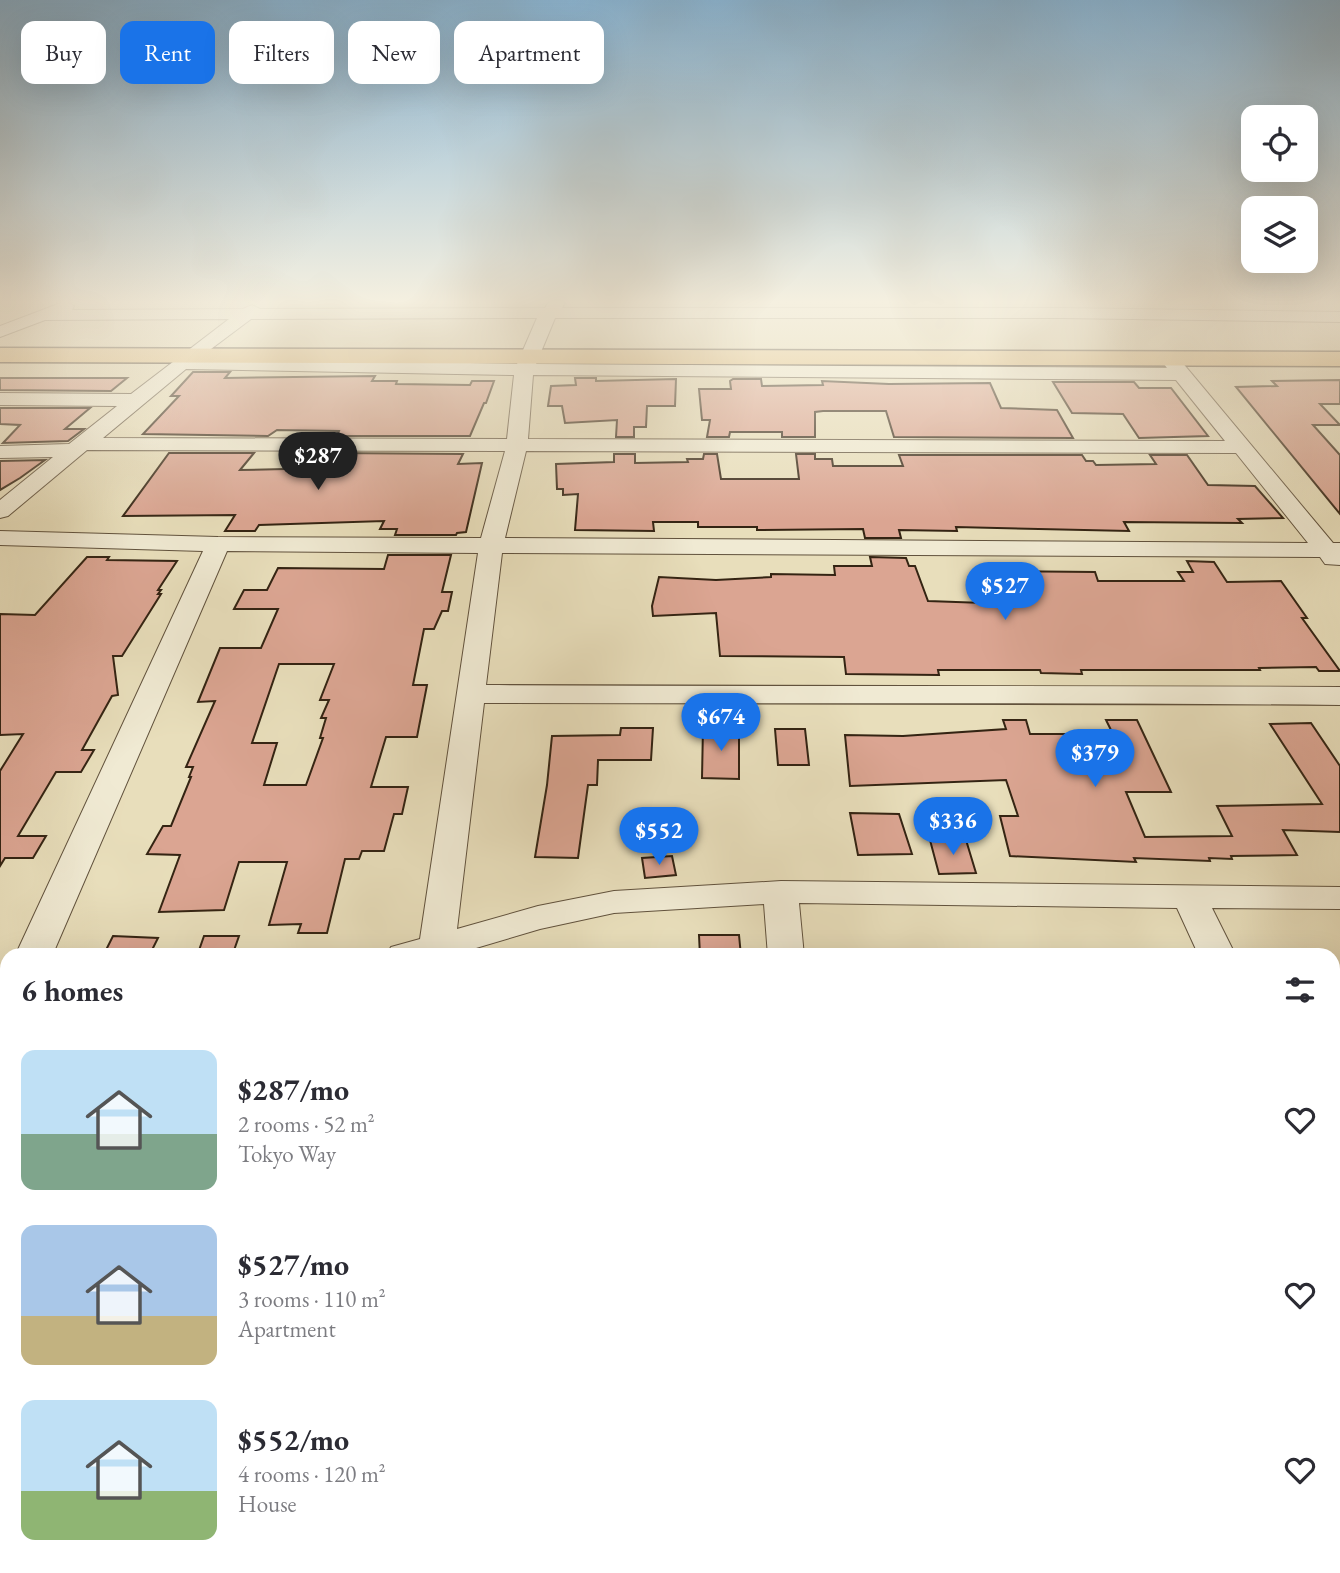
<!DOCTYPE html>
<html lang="en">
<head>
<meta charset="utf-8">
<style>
  :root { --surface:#fff; --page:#f7f7f7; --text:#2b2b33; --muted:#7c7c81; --accent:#1a73e8 }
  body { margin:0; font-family:"EB Garamond",serif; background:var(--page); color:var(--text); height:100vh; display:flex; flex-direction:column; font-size:26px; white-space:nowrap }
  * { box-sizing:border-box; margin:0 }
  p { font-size:23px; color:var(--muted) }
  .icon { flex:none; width:38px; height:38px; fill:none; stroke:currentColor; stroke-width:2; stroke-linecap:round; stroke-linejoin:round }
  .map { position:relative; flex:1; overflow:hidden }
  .panel { position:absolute; left:0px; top:948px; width:1340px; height:625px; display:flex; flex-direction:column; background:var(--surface); border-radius:21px 21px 0 0; box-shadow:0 7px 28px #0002 }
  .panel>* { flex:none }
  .guide { position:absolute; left:21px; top:21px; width:700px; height:63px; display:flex; gap:14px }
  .controls { position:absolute; left:1241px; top:105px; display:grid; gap:14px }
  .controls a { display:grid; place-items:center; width:77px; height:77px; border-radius:14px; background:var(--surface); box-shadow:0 7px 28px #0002; font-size:35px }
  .price { position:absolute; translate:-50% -60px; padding:0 16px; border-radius:24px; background:var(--accent); color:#fff; font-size:23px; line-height:46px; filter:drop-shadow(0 2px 4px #0008) }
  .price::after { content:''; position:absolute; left:50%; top:42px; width:21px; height:16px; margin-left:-10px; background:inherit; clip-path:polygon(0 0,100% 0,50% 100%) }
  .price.on { background:#222; color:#fff }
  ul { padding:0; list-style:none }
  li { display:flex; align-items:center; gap:21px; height:175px; padding:0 21px }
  li span { display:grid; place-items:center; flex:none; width:196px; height:140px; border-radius:14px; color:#555 }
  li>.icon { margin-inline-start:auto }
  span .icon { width:84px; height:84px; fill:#fffc; stroke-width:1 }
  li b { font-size:30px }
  h2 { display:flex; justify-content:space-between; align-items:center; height:84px; padding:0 21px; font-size:30px }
  .tag { padding:0 24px; border-radius:14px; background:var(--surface); box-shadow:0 7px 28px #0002; font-size:24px; line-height:63px }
  .tag.on { background:var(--accent); color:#fff }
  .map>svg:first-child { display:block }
  .building { fill:#dba592; stroke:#342413; stroke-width:2; fill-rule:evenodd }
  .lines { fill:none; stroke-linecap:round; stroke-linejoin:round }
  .minor-casing { stroke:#61523d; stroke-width:2 }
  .major-casing { stroke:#342413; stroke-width:3 }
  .minor { fill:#f0ead3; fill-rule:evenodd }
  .major { fill:#e4bf7e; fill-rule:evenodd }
</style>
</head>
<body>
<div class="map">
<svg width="1340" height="1573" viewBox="0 0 1340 1573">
  <rect width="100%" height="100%" fill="#e8debb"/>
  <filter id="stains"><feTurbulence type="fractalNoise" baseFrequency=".00286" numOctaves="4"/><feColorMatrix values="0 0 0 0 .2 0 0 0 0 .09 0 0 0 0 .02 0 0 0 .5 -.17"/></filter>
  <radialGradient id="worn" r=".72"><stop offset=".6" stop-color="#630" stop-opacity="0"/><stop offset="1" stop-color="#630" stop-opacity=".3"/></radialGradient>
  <path class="building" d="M193,372H230L225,378L375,376L372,381H397L396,384L470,385L472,381H494L486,403H484L470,436H337L339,431L277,430L268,436L143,434L179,396H171Z
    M0,378H127L111,391L0,390Z
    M575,378H596V381L676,379L675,406H647L646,427H634V437H616L617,420L565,423L562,406H548L551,386L576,385Z
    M733,379H761L762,386L823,385L822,381L889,384L990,383L1001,408L1057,410L1073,438L894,437L886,411H823L815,412V437H782V432H730L729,437H707L710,420H702L699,389H731L730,381Z
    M1340,380V404H1320L1340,425H1313L1340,455V514L1236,387L1277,386L1272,381Z
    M1053,382H1134L1139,388H1171L1208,436L1139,438L1123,414L1072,413Z
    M0,408H90L65,429H84L68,441L3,443L20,425L0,424Z
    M169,453H254L240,470L326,468L331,453L463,454L458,464L482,463L466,532L457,533L456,535H395L397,529H380L384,521L259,525L255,531H225L235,515L123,516Z
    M614,454H635V463L688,462L687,459H703L704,454H717L721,479H799L796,454H815V459H832L833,466H903L899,455H1082L1086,461H1093L1096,465L1156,464L1150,455H1187L1208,485L1255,486L1283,518L1238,519L1242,523L1124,522L1129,531L956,527L957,531L899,530L901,538H865L863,529L757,530V527H698V522H653L654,531L575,530L578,494L563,495V489H557L556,464L614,462Z
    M45,460L20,478L0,490V461Z
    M388,555H451L442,592H452L448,611H442L434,629H424L413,685H427L417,737H386L371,787H408L402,814H394L384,851H362L359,859H345L327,933H298L301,924L269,925L287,862H239L224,910L159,912L180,855L147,854L163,826H171L191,777H189L193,767H186L215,701L198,702L220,648H261L278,609H234L244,590H267L278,568L384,569ZM279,664H334L320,700H329L321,718H326L320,738H323L306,785H264L277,743H252Z
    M87,557H109L107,560L177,561L158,590H161L158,594H161L122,656H113L118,695L112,696L82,750H94L81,772H56L18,836H46L33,858H5L0,866V771L23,734L0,735V614L35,615Z
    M870,557L906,558L909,566H915L928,601L1012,604L1001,571L1095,572L1098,581H1184L1178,572H1193L1187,561L1214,562L1227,582L1281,581L1307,618H1302L1340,671H1319L1316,667L1259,668L1260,670H1081L1082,674L1041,673L1040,670H938L939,675L846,674L844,657L720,656L716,613L653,616L652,606L659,577L716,580L771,577V574L835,575L834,566H872Z
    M1003,720H1026L1030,734H1113L1106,720H1137L1171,792H1126L1145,837L1232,836L1217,806L1322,804L1270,724L1311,723L1340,766V832L1283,830L1297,855L1231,856L1232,859L1209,858L1210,861L1134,858L1136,862L1010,856L1000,816H1018L1006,780L850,786L845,735L903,736L1006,729Z
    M703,727H739V779L702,778Z
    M621,728H653L651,760H598L597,785H588L578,858L535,857L547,785L552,736L620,735Z
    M775,729H805L809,765H778Z
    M850,813L899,814L912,854L858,855Z
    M930,840H966L976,873L939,874Z
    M672,856L676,875L645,878L642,858Z
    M699,935H739L741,956H700Z
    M113,936L158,938L149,956H103Z
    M204,936H239L232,956H197Z"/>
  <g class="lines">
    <g class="minor-casing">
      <path id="minor" d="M550,300H566L562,308H1061L1340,312V322L1061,318H555L536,364L1167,368L1160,359L1162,355H1176L1333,543H1340V565L1325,564L1320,557L502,553L486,685C771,687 1055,685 1340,687V705C1055,702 770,704 484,703L457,929L538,906L614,891L781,881L1340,887V909L1212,908L1236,956H1199L1177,908L799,903L804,956H768L764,904L614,913L540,929L449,956H386L391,947L420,939L478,553L227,551L52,956H15L203,551L0,545V531L218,537L481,538L505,451L87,450L8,516L0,518V500L53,457L0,458V446L69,444L117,406L0,405V393L131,394L229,319L45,320L0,337V326L66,301L74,306L72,310L243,309L252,305L260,309L545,308ZM537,318L517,364L199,358L251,319ZM186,369L514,375L507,439L103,438ZM533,375L1176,380L1225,441L528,439ZM526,451L1236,453L1308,543L505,538Z
        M7,999V1040L0,1042V1001Z
        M7,1071V1101L0,1103V1073Z
        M1334,1184L1340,1186V1235L1334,1232Z
        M7,1499V1553L0,1556V1502Z
        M224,1566H280L281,1573H225Z
        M805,1566H861V1573H805Z"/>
    </g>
    <g class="major-casing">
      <path id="major" d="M0,348L1340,352V366L0,362Z"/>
    </g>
    <use href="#minor" class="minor"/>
    <use href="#major" class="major"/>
  </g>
  <linearGradient id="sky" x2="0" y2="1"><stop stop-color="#89b6d6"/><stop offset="0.58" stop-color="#f5f0e0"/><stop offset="1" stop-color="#f5f0e0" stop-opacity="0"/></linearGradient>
  <rect width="1340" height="521" fill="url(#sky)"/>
  <rect width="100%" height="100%" filter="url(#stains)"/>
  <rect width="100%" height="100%" fill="url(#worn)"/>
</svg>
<div class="controls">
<a><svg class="icon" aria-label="locate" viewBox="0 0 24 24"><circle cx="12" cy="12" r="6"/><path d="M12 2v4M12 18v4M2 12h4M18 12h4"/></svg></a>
<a><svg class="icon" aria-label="layers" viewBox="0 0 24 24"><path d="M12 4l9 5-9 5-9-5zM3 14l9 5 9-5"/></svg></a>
</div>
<b class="price on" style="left:318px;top:492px">$287</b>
<b class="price" style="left:1005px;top:622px">$527</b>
<b class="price" style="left:721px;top:753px">$674</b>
<b class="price" style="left:1095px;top:789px">$379</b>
<b class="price" style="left:953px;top:857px">$336</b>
<b class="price" style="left:659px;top:867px">$552</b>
<div class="guide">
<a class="tag">Buy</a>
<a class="tag on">Rent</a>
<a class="tag">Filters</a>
<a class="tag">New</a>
<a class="tag">Apartment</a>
</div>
<section class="panel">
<h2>6 homes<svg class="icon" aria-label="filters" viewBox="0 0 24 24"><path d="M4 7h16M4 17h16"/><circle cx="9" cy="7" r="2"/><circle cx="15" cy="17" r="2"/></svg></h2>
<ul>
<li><span style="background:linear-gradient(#bfe0f5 60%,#7fa58c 0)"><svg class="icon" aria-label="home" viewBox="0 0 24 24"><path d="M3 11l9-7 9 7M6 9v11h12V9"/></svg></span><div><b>$287/mo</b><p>2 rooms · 52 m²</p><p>Tokyo Way</p></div><svg class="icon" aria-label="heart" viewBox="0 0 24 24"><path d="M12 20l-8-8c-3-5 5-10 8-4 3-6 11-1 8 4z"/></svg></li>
<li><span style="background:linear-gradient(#a9c7e8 65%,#c2b280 0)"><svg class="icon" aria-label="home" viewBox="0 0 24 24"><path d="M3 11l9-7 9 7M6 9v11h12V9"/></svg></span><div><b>$527/mo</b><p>3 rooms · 110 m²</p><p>Apartment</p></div><svg class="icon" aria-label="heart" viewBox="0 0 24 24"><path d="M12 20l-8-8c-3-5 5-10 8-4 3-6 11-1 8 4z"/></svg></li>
<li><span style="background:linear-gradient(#bfe0f5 65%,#8fb573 0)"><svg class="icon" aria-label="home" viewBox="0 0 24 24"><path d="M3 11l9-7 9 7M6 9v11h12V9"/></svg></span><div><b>$552/mo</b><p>4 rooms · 120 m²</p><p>House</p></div><svg class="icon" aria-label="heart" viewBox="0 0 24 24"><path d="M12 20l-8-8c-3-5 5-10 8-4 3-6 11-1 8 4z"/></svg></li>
</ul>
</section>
</div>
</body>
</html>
